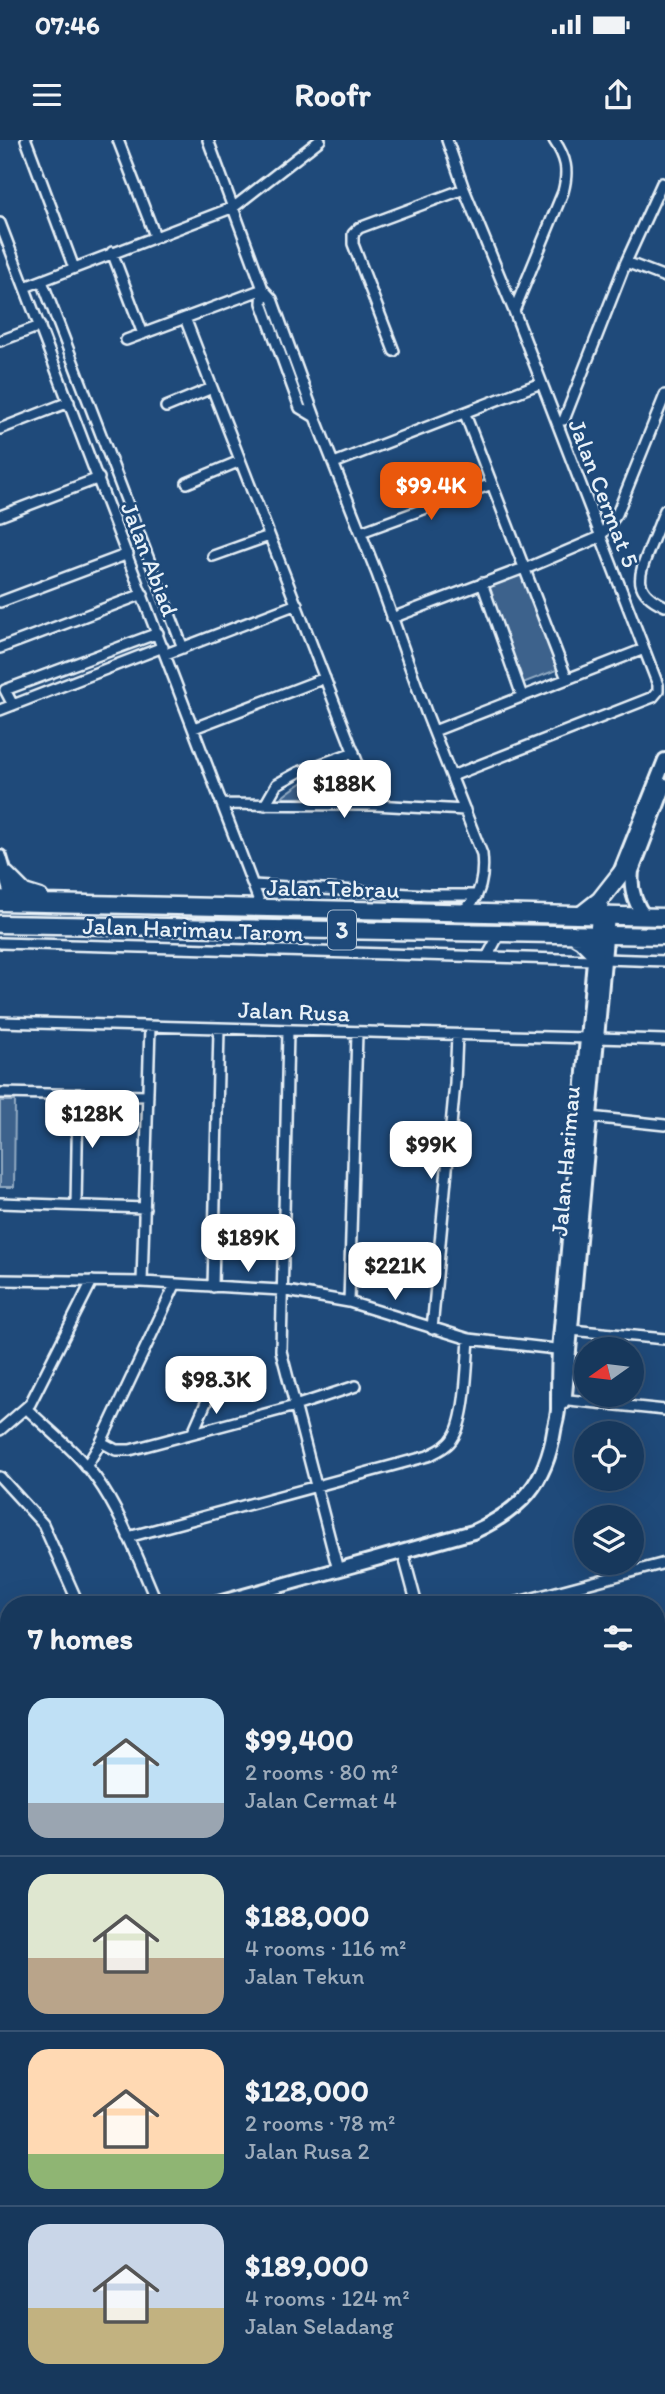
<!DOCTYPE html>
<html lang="en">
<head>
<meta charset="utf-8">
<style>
  :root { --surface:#17385c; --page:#244365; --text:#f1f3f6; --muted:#9eacbb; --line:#365272; --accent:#ea580c }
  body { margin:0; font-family:Itim,sans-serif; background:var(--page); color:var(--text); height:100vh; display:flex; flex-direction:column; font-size:26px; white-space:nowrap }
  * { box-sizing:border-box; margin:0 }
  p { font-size:23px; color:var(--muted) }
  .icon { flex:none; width:38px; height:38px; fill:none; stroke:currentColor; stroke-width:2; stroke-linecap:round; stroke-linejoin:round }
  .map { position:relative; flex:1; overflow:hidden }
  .drawer { position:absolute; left:0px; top:1456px; width:665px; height:798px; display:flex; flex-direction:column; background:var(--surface); border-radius:28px 28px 0 0; box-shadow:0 7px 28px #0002,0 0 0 2px var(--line) }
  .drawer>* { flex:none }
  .needle { width:46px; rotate:256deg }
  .fabs { position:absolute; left:574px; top:1197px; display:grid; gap:14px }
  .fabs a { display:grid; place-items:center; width:70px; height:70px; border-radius:50%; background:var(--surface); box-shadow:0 7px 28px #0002,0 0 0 2px var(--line); font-size:35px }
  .price { position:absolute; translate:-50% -60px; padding:0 16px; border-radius:14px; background:#fff; color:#222; font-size:23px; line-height:46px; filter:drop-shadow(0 2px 4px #0008) }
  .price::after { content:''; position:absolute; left:50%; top:42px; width:21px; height:16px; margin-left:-10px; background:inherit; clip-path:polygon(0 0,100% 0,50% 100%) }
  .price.on { background:var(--accent); color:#fff }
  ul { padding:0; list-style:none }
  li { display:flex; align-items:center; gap:21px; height:175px; padding:0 28px }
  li+li { border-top:2px solid var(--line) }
  li span { display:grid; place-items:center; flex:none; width:196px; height:140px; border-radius:21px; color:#555 }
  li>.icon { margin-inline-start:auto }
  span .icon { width:84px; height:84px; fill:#fffc; stroke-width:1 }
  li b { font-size:30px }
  h2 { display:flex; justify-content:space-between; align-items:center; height:84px; padding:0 28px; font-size:30px }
  .status { display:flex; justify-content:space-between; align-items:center; height:49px; padding:0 35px; background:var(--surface); direction:ltr }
  .status svg { height:19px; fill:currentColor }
  header { display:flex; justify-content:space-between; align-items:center; height:91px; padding:0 28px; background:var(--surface); font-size:32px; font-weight:800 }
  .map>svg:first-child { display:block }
  .green { fill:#3c628c; stroke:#92aac2; stroke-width:2 }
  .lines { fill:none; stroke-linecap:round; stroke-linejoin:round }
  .street-casing { stroke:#e8f1f8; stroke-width:14 }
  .secondary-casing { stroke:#e8f1f8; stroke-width:18 }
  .highway-casing { stroke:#e8f1f8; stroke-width:21 }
  .street { stroke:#1f4a7a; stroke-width:9 }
  .secondary { stroke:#1f4a7a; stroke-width:12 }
  .highway { stroke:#1f4a7a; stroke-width:16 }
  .rail-casing { stroke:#e8f1f8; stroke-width:5 }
  .rail { stroke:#1f4a7a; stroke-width:2.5; stroke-dasharray:8; stroke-linecap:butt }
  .labels { text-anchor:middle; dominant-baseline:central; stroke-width:5; stroke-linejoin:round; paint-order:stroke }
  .shield { fill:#1f4a7a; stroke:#acbfd2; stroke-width:2 }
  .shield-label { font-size:23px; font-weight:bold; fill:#e8f1f8 }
  .street-label { font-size:24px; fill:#e8f1f8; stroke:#1f4a7a }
</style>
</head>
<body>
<div class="status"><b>07:46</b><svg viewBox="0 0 49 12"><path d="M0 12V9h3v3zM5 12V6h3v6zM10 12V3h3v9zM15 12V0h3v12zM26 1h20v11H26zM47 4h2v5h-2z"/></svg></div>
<header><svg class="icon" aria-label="menu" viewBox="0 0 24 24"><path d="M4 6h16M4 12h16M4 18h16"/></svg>Roofr<svg class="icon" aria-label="share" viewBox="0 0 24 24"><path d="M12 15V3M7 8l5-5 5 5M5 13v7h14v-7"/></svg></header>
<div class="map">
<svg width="665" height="2254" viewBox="0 0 665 2254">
  <rect width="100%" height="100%" fill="#1f4a7a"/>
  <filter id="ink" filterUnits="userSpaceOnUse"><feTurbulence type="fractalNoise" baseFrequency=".0143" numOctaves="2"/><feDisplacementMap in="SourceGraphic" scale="14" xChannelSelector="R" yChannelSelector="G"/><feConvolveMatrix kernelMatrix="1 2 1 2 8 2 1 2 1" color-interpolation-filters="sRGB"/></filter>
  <g filter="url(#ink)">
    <path class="green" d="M523,434L559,529L523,543L487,448Z
      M344,625L351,627L361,653L358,657L281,658C300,642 320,631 344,625Z
      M0,961H15L14,1047H0Z"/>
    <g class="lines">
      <g class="street-casing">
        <path id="street" d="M26,0L74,128
          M118,0L155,96
          M208,0L263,149L262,163L300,268L315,277
          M447,0L464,49L514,171L658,545V551L653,557L452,636
          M0,83L262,769
          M112,112L143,194
          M626,122L665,137
          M42,141L183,508
          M25,147L234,67L320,0
          M263,149L272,159L315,277L377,434L426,572L482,714C484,733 482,760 462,770
          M514,171L563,52C569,30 566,18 554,0
          M185,178L374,665
          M126,200L263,149
          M0,201L40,186
          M394,211L353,104V94L359,88L464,49
          M166,267L212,248
          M465,274L567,539
          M564,280L626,122L662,43
          M0,289L69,262
          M334,323L541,243
          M187,343L240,321
          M665,370C660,382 655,395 650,407C639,435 631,451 665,466
          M0,376L99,338
          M361,392L492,344
          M213,416L269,396
          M525,429L600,397L617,374L665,255
          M482,443L522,556
          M0,462L128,414
          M392,478L524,428
          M0,508L143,454
          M166,514L297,464
          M13,565L5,550L158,493
          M0,570L163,507
          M194,588L325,538
          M434,591L644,509
          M223,664L374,665L465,670
          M265,665L277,644L299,632L354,612
          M253,745L427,755H477
          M0,803L594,820
          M487,817L500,793
          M604,819L665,821
          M0,882L587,898
          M288,891L281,1211L338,1430
          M597,898L665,900
          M0,953L148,956
          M590,977L665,985
          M0,1063L145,1068
          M76,1065L78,954
          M0,1140L142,1142L281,1150L349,1162L469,1199L564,1210
          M142,1142L150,887
          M213,1147L219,889
          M349,1162L357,893
          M432,1189L455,943L457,895
          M571,1190L665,1199
          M559,1259L665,1270
          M27,1269C50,1291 77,1312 96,1338C122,1374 140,1424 158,1465
          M0,1290L30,1264L92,1141
          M193,1292L212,1249
          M101,1302L116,1310H130L295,1266L356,1246
          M86,1327L101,1302L175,1145
          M0,1337L43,1384L79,1465
          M128,1397L428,1316C438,1311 449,1306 454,1296C466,1277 467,1223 469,1199
          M403,1413L417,1465
          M507,1465L665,1423
          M0,1491L9,1512
          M656,1499L665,1496
          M656,1569L665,1567
          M0,1611L9,1609
          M656,1642L665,1639
          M0,1694L9,1691
          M656,1737L665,1735
          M0,1777L9,1775
          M0,1868L9,1863
          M656,1911L665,1910
          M656,1993L665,1992
          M0,2022L9,2021"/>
      </g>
      <g class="secondary-casing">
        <path id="secondary" d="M0,717L10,751L6,762L1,757
          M617,740L665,620
          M645,777C634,763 630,748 632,731L665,645
          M562,1263L565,1255L569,1211L608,776
          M211,1465L473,1392C521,1370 546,1343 554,1291C555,1284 558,1276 558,1269C558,1250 558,1230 559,1210L598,776L602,768
          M0,1522L9,1520
          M656,1819L665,1817
          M0,1942L9,1940
          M656,2231L665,2224
          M373,2245L375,2254
          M385,2245L389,2254
          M625,2254L637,2245"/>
      </g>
      <g class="highway-casing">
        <path id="highway" d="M6,735L24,753L40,758
          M0,762L665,777
          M581,775L600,760L622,732
          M0,784L665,796
          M572,794L582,800L595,813"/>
      </g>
      <use href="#street" class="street"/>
      <use href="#secondary" class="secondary"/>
      <use href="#highway" class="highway"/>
      <g class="rail-casing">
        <path id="rail" d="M656,2088L665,2086
          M0,2131L9,2132"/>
      </g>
      <use href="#rail" class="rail"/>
    </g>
  </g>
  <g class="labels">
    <rect class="shield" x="328" y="770.5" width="28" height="39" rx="5"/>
    <g class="shield-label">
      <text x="342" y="790">3</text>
    </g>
    <g class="street-label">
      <text transform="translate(604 353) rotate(69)">Jalan Cermat 5</text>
      <text transform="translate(150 419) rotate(69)">Jalan Abiad</text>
      <text transform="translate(333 748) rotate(1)">Jalan Tebrau</text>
      <text transform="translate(193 789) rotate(2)">Jalan Harimau Tarom</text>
      <text transform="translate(294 871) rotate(2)">Jalan Rusa</text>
      <text transform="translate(565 1021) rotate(-85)">Jalan Harimau</text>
    </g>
  </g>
</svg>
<div class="fabs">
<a><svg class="needle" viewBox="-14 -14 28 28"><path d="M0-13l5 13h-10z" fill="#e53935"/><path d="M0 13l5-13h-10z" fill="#9eacbb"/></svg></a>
<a><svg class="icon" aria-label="locate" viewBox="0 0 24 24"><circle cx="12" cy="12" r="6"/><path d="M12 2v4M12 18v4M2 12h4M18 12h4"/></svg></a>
<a><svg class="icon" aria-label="layers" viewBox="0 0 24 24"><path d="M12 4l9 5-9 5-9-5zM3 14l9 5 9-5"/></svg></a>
</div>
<b class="price on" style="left:431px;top:382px">$99.4K</b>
<b class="price" style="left:344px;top:680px">$188K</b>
<b class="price" style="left:92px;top:1010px">$128K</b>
<b class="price" style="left:431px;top:1041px">$99K</b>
<b class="price" style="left:248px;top:1134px">$189K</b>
<b class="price" style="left:395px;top:1162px">$221K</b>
<b class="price" style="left:216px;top:1276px">$98.3K</b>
<section class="drawer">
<h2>7 homes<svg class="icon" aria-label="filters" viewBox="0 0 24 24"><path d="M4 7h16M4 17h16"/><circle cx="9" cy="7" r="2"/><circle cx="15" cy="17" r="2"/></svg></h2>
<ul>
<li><span style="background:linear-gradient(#bfe0f5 75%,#9aa5b1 0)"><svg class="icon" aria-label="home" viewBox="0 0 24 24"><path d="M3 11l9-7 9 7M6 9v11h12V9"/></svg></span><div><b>$99,400</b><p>2 rooms · 80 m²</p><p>Jalan Cermat 4</p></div></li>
<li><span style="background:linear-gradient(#dfe7d0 60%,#b9a48a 0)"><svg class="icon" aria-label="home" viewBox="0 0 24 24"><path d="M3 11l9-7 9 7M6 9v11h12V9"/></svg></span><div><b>$188,000</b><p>4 rooms · 116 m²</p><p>Jalan Tekun</p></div></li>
<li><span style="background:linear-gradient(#ffd9b3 75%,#8fb573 0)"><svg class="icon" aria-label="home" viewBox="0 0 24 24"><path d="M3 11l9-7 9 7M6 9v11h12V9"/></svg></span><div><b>$128,000</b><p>2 rooms · 78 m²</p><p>Jalan Rusa 2</p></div></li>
<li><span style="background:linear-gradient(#c9d6e8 60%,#c2b280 0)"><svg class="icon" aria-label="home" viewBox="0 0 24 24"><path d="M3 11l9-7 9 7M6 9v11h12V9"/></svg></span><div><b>$189,000</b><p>4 rooms · 124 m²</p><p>Jalan Seladang</p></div></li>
</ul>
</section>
</div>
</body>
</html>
